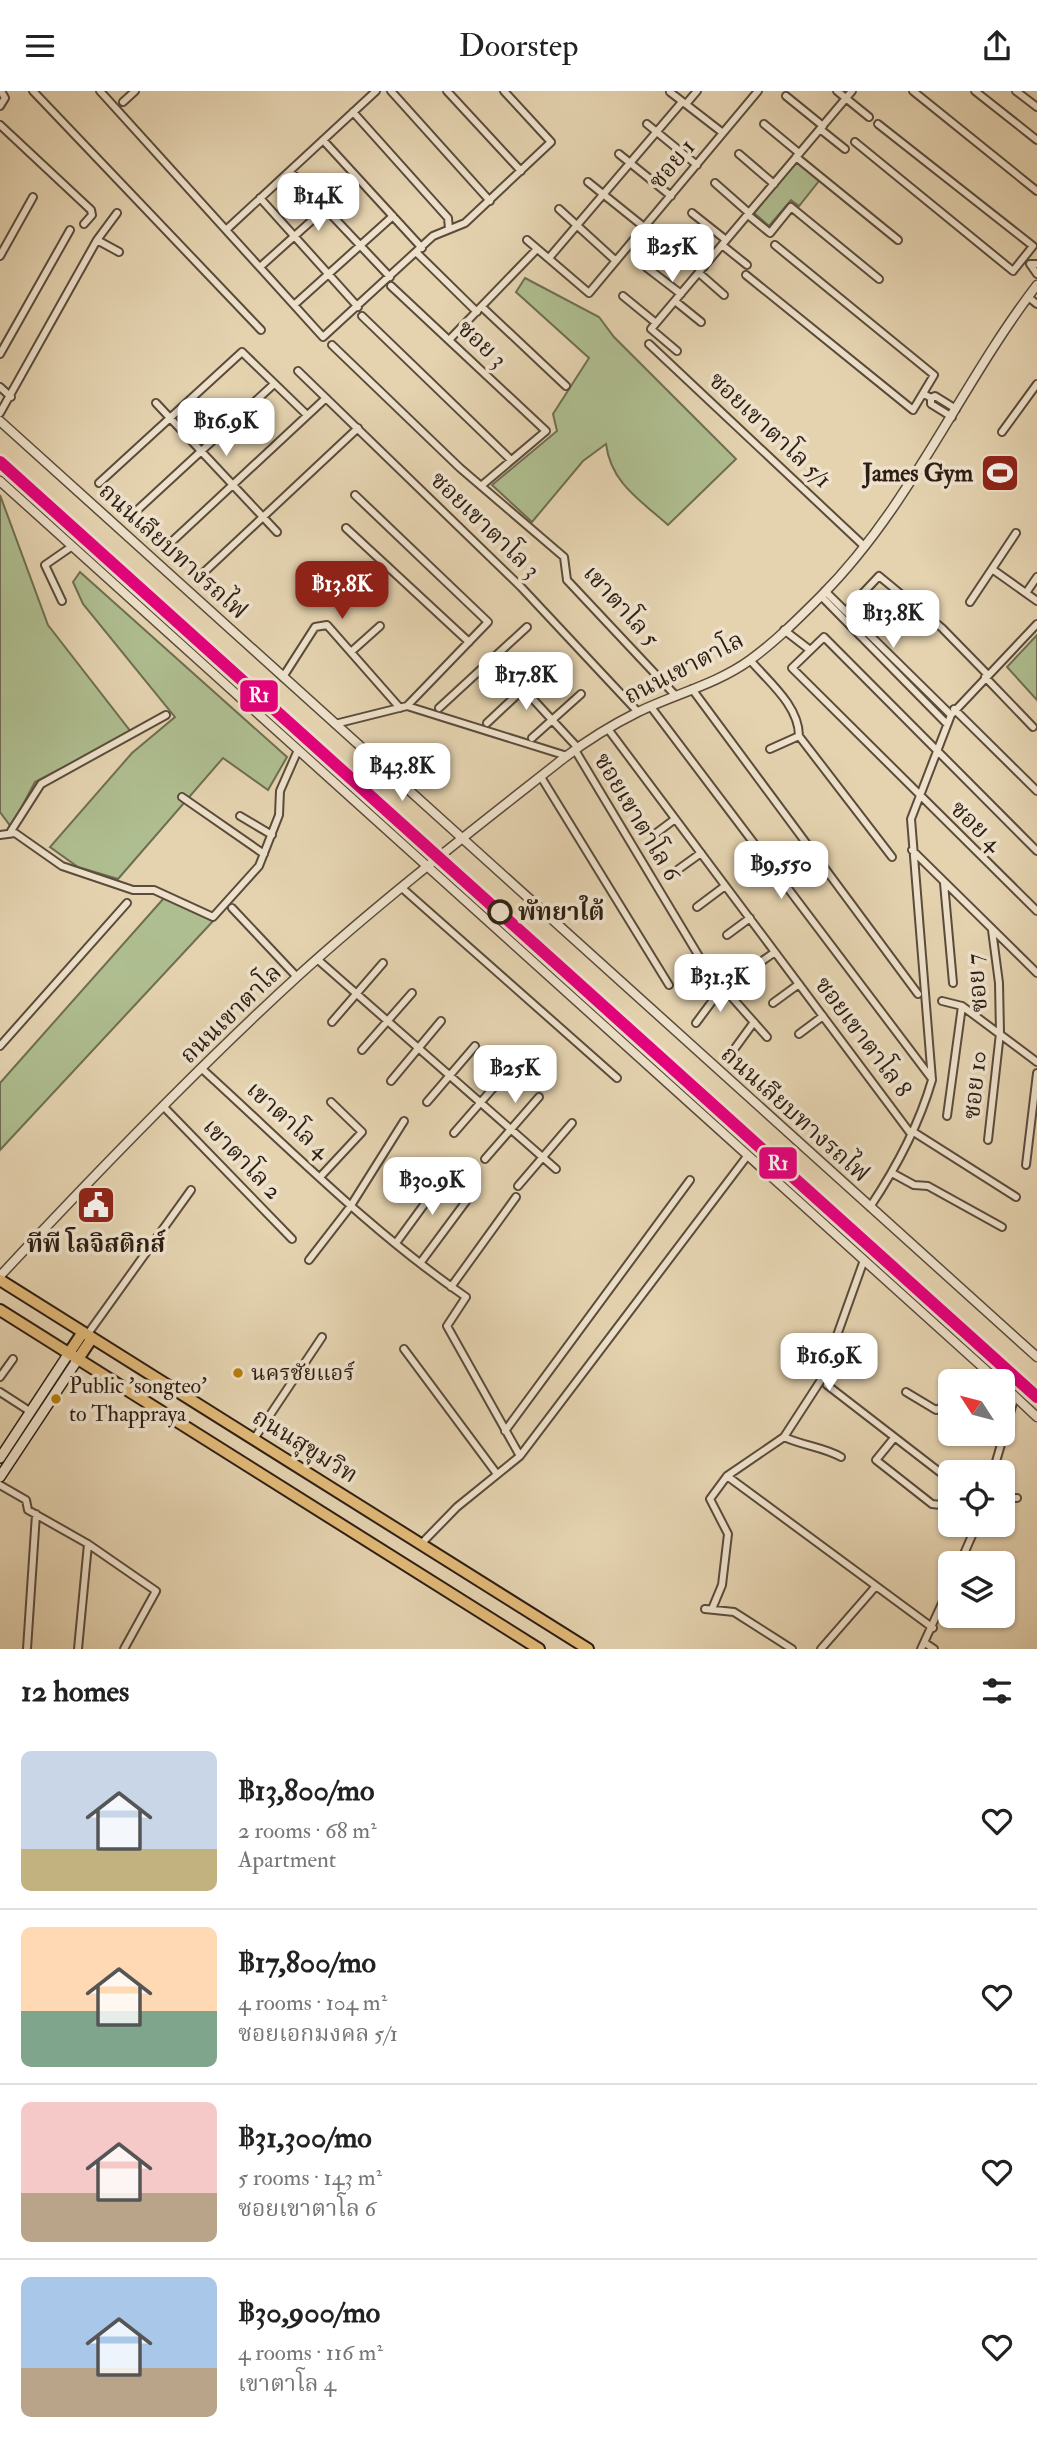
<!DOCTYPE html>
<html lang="en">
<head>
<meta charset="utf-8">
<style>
  :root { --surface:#fff; --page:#f2f2f2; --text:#222; --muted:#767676; --line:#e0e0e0; --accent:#8f2418 }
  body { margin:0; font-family:"IM FELL Double Pica","Noto Serif Thai",serif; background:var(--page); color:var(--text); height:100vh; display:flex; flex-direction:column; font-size:26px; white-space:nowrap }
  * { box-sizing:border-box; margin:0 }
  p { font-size:23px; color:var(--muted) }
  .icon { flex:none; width:38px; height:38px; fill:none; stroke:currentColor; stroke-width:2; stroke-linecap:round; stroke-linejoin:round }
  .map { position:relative; height:1558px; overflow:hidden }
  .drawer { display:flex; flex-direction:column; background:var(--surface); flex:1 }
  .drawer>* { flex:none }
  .needle { width:46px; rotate:306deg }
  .tools { position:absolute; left:938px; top:1278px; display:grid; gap:14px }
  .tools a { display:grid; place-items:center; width:77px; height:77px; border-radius:10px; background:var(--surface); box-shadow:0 2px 5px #0004; font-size:35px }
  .price { position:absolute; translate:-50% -60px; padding:0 16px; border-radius:14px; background:#fff; color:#222; font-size:23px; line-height:46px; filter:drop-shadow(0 2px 4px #0008) }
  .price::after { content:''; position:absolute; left:50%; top:42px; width:21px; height:16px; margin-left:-10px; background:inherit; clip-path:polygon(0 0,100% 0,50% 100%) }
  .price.selected { background:var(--accent); color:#fff }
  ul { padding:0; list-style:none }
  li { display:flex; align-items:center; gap:21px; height:175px; padding:0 21px }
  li+li { border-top:2px solid var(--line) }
  li span { display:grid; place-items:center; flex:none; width:196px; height:140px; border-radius:10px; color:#555 }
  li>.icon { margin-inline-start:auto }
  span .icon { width:84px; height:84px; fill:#fffc; stroke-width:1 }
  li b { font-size:30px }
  h2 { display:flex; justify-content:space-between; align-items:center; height:84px; padding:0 21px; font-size:30px }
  header { display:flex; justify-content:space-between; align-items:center; height:91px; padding:0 21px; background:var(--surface); font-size:32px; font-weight:600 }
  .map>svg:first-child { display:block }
  .green { fill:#afbe90; stroke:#6e6e52; stroke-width:2 }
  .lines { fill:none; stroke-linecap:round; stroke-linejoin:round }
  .minor-casing { stroke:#5b4b3b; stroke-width:10 }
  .tertiary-casing { stroke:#5b4b3b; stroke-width:11 }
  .secondary-casing { stroke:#2d1e14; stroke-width:12 }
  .trunk-casing { stroke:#2d1e14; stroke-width:14 }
  .minor { stroke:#eee2cc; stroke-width:6 }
  .tertiary { stroke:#eee2cc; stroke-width:8 }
  .secondary { stroke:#eee2cc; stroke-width:9 }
  .trunk { stroke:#e2ba78; stroke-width:10 }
  .rail-1-casing { stroke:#eee2cc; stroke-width:18 }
  .rail-1 { stroke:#e5007d; stroke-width:12 }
  .stop-dot { fill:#eee2cc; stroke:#2d1e14; stroke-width:3.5 }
  .bus-dot { fill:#ba7d06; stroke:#eee2cc; stroke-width:2.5 }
  .labels { text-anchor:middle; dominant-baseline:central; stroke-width:7; stroke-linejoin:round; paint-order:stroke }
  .bus-label { font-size:22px; fill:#2d1e14; stroke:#eee2cc; text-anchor:start }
  .street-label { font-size:24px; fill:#2d1e14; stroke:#eee2cc }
  .poi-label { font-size:24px; font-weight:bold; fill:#2d1e14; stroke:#eee2cc; text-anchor:end }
  .stop-label { font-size:24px; font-weight:bold; fill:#2d1e14; stroke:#eee2cc; text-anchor:start }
  .line-badge { stroke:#eee2cc; stroke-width:2.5 }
  .badge-label { font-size:19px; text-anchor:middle; font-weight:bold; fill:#fff }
</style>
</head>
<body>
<header><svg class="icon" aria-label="menu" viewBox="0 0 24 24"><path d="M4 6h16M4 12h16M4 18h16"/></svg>Doorstep<svg class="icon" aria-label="share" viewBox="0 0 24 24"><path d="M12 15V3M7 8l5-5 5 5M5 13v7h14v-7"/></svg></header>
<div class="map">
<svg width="1037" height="1558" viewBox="0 0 1037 1558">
  <rect width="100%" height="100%" fill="#e5d3b0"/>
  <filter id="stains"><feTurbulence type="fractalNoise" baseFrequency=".00286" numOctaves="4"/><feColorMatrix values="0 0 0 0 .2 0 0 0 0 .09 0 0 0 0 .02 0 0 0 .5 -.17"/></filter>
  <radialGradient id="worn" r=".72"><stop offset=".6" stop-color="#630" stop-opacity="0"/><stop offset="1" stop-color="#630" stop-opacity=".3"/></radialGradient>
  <path class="green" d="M797,71L819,90L799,115L791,109L769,135L754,122Z
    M525,187L599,226L614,246L736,368L668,434C640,409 611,392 606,353L583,370L532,431L492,394L557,340L553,323L589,267L516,201Z
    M0,404L48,534L131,641L35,691L11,736L0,721Z
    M80,481L287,666L268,699L223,667L118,788L78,776L50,756L132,662L175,626L83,513L73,491Z
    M1037,544V609L1007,576Z
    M164,807L214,829L0,1059V992Z"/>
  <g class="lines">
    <g class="minor-casing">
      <path id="minor" d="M33,0L261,239
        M100,0L323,246L433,145L465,132L551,51L504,0
        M391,0L490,110
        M447,0L521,80
        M837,0L869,26
        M913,0L1037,100
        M975,0L1037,49
        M1016,0L1037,16
        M670,1L723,42
        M786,5L823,35
        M123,11L135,0
        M686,13L697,0
        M0,15L5,7L1,0
        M353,21L448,127L449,138
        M647,33L697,74
        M764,33L799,62
        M0,34L91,119L92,124L84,133
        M820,38L845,58
        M323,49L422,157
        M855,51L1013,180L1033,155L878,33
        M619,63L671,105
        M739,63L774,93
        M796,66L898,149
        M290,80L390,186
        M588,91L644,136
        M715,92L749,122
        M260,107L358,216
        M559,118L616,170
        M692,122L726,149
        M748,124L770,142L791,116L879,188
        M226,139L376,0
        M97,149L117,122
        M527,149L589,202L758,0
        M668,149L704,176
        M722,154L747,174
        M417,162L477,221
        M0,165L33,106
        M549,167L682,11
        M1037,173H1030L1037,183
        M260,176L358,88
        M646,176L681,203
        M699,182L724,204
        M746,184L913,319L934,284L775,154
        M391,195L546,340L481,395
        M623,205L656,232
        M1028,206L1037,213
        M675,210L701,231
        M294,214L393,125
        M482,216L566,295
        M362,225L511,369
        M449,249L537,158
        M649,253L863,454
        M332,254L460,377L564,466L567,489L676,605
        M677,260L651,238L852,0
        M0,263L70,139
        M298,280L521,496L638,621
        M0,296L11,306
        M924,303L931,307L935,305L956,318
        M931,307V313L952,326
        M156,312L277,441
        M0,322L97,149L119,161
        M1002,341L1037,293
        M99,392L242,261L307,324
        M355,404L488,531L407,615
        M133,423L274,293
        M346,437L469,551
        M166,456L326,307
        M992,478L1037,510
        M201,484L358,337
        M825,500L951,624
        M1026,502L1037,486
        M821,505L947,633
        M62,510L45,474L71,456
        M970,511L1016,442
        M846,520L879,485L942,537L987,583
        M784,539L810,559
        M352,560L380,535
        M494,566L578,657
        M750,569C769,591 799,615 799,645L892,766
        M283,586L315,536L327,534L400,617
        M985,586L1033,636
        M692,598L918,903
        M651,616L932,988
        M439,617L527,536
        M954,618L1037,700
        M487,632L552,571
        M335,633L407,615L567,665
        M608,638L911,1043
        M532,647L581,603
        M770,658L799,645
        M575,659L706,877L767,946
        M541,686L669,894
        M182,706L264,763
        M240,725L272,744
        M11,740L41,693L166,624
        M655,743L675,728
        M0,744L15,742L62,775L133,799H154L213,826L259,775L279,724L280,700L298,659
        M912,759L1037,882
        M1037,760L824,546L792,577L1037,820
        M676,780L701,762
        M944,792L953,892
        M402,797L617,987
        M697,816L725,795
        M232,817L297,886
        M727,844L750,827
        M317,868L556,1078
        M752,877L775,861
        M942,910L962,915L1037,971
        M773,912L799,893
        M332,931L383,872
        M696,932L722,897
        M799,943L823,925
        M0,955L127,812
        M362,959L412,902
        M730,964L754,931
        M201,977C287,1055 370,1140 466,1206L447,1235L520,1365
        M391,990L441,930
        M427,1011L475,955
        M163,1015L292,1148
        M947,1025L962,915
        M912,1040L1016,1106
        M454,1042L508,980
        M988,1049L1000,942L999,892L992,839
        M485,1068L539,1006
        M1026,1074L1037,982
        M892,1082L914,1094L928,1095L1002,1136
        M321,1085L362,1041L331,1011
        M518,1095L572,1032
        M870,1116C896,1077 919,1034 932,989L911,728L951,624L1037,533
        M396,1152L445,1085
        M309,1169L350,1116L404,1030
        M421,1171L467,1109
        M451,1196L516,1106
        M87,1244L191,1099
        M404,1258L497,1383
        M0,1286L13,1268
        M827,1294L950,1389
        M0,1301L31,1321
        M906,1301L936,1319L950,1312
        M505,1340L690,1089
        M784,1346C804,1355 823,1356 841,1366
        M894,1347L876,1369L932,1413L941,1414L950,1401
        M254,1348L322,1246
        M993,1381L1015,1305
        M727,1385L784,1346L821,1289L864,1169
        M0,1394L26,1409L28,1419L88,1453L156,1500L124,1558
        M1003,1407H1017
        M421,1453L457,1416L520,1365L748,1064
        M960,1472L977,1433
        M705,1518L734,1521L792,1558
        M712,1518L722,1494L728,1443L710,1408L727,1385L933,1537
        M925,1552L934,1558
        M27,1558L36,1423
        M78,1558L88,1453
        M821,1558L876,1495
        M921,1558L950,1495"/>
    </g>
    <g class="tertiary-casing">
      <path id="tertiary" d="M0,330L1037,1266
        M0,390L998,1290
        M0,1185C96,1082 194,980 298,885C383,808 474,738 564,667C586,650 612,634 638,621C675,603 717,593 750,569C775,551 799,527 821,505C911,415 960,294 1037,194
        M1003,1294L1037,1326"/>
    </g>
    <g class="secondary-casing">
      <path id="secondary" d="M0,1367L69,1262
        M0,1386L78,1268"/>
    </g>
    <g class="trunk-casing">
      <path id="trunk" d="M0,1189L588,1558
        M0,1219L539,1558
        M69,1262L83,1241
        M78,1268L92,1247"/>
    </g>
    <use href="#minor" class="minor"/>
    <use href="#tertiary" class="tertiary"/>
    <use href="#secondary" class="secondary"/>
    <use href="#trunk" class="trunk"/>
    <g class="rail-1-casing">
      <path id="rail-1" d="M0,371L1037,1306"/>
    </g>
    <use href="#rail-1" class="rail-1"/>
  </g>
  <defs>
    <g id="stadium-square" transform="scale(2.0125)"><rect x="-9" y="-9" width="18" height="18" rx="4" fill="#8f2418" stroke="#eee2cc"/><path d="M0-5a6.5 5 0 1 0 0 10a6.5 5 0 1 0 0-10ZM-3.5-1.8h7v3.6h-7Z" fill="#fff"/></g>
    <g id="civic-square" transform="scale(2.0125)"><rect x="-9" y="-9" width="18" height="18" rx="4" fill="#8f2418" stroke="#eee2cc"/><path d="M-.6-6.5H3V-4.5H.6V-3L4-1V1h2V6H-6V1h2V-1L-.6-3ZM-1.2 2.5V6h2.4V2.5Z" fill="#fff"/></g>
  </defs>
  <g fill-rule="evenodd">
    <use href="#stadium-square" x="1000" y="382"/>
    <use href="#civic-square" x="96" y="1114"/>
  </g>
  <circle class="stop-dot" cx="500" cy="821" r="11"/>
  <g class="bus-dot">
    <circle cx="238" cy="1282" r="6"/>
    <circle cx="56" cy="1308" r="6"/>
  </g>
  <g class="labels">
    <g class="bus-label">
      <text x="251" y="1282">นครชัยแอร์</text>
      <text x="69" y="1295">Public 'songteo'<tspan x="69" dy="28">to Thappraya</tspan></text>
    </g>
    <g class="street-label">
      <text transform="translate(672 73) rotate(-50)">ซอย 1</text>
      <text transform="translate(482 253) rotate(43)">ซอย 3</text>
      <text transform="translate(770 339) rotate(43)">ซอยเขาตาโล 5/1</text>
      <text transform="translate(485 434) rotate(44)">ซอยเขาตาโล 3</text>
      <text transform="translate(173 460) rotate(42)">ถนนเลียบทางรถไฟ</text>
      <text transform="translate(621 515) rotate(48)">เขาตาโล 5</text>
      <text transform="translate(684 577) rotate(-27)">ถนนเขาตาโล</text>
      <text transform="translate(637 726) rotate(59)">ซอยเขาตาโล 6</text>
      <text transform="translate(976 735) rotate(44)">ซอย 4</text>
      <text transform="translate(977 892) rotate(-95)">ซอย 7</text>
      <text transform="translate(231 923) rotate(-44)">ถนนเขาตาโล</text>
      <text transform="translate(863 946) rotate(53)">ซอยเขาตาโล 8</text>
      <text transform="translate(975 994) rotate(-84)">ซอย 10</text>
      <text transform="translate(795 1023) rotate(42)">ถนนเลียบทางรถไฟ</text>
      <text transform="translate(288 1029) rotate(42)">เขาตาโล 4</text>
      <text transform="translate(242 1068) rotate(46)">เขาตาโล 2</text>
      <text transform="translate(305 1355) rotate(32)">ถนนสุขุมวิท</text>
    </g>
    <g class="poi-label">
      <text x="973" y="382">James Gym</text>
      <text x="96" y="1153" text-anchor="middle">ทีพี โลจิสติกส์</text>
    </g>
    <g class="stop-label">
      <text x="518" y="821">พัทยาใต้</text>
    </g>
  </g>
  <g class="line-badge">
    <rect x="239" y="588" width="40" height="34" rx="7" fill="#e5007d"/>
    <rect x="758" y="1055" width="40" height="34" rx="7" fill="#e5007d"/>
  </g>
  <g class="badge-label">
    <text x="259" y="611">R1</text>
    <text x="778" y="1079">R1</text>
  </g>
  <rect width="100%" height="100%" filter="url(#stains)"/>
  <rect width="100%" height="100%" fill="url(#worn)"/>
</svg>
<div class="tools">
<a><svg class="needle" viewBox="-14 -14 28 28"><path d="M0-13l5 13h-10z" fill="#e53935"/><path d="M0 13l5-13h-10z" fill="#767676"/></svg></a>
<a><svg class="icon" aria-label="locate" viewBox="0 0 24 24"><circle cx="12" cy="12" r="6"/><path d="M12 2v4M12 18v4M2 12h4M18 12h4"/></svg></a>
<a><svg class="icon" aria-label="layers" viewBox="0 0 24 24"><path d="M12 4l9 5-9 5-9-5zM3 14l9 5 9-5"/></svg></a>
</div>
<b class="price" style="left:318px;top:142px">฿14K</b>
<b class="price" style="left:672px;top:193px">฿25K</b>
<b class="price" style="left:226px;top:367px">฿16.9K</b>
<b class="price selected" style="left:342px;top:530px">฿13.8K</b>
<b class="price" style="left:893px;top:559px">฿13.8K</b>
<b class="price" style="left:526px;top:621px">฿17.8K</b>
<b class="price" style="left:402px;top:712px">฿43.8K</b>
<b class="price" style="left:781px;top:810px">฿9,550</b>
<b class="price" style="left:720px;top:923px">฿31.3K</b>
<b class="price" style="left:515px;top:1014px">฿25K</b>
<b class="price" style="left:432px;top:1126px">฿30.9K</b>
<b class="price" style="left:829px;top:1302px">฿16.9K</b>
</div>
<section class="drawer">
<h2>12 homes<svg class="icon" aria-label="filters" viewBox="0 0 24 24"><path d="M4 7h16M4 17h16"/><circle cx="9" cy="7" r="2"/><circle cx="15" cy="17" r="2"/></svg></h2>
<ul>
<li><span style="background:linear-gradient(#c9d6e8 70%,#c2b280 0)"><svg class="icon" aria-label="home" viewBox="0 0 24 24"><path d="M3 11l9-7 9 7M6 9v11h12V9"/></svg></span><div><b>฿13,800/mo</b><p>2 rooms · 68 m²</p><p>Apartment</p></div><svg class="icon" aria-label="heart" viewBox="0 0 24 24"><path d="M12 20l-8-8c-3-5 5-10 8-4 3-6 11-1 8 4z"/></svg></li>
<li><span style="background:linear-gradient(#ffd9b3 60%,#7fa58c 0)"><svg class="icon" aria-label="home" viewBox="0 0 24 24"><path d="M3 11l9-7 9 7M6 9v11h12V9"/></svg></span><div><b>฿17,800/mo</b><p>4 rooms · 104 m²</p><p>ซอยเอกมงคล 5/1</p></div><svg class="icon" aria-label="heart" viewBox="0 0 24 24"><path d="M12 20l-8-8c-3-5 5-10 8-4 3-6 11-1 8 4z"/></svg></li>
<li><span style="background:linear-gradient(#f6c9c9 65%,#b9a48a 0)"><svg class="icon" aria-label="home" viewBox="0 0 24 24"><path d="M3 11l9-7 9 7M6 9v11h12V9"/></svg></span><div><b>฿31,300/mo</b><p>5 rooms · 143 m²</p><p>ซอยเขาตาโล 6</p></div><svg class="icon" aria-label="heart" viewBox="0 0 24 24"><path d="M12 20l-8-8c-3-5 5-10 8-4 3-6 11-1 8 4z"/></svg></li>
<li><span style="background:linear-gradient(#a9c7e8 65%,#b9a48a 0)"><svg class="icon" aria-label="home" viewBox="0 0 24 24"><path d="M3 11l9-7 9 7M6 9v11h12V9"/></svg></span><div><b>฿30,900/mo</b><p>4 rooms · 116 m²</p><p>เขาตาโล 4</p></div><svg class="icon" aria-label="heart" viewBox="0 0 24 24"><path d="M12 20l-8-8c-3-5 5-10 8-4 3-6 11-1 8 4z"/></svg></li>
</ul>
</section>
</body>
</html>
